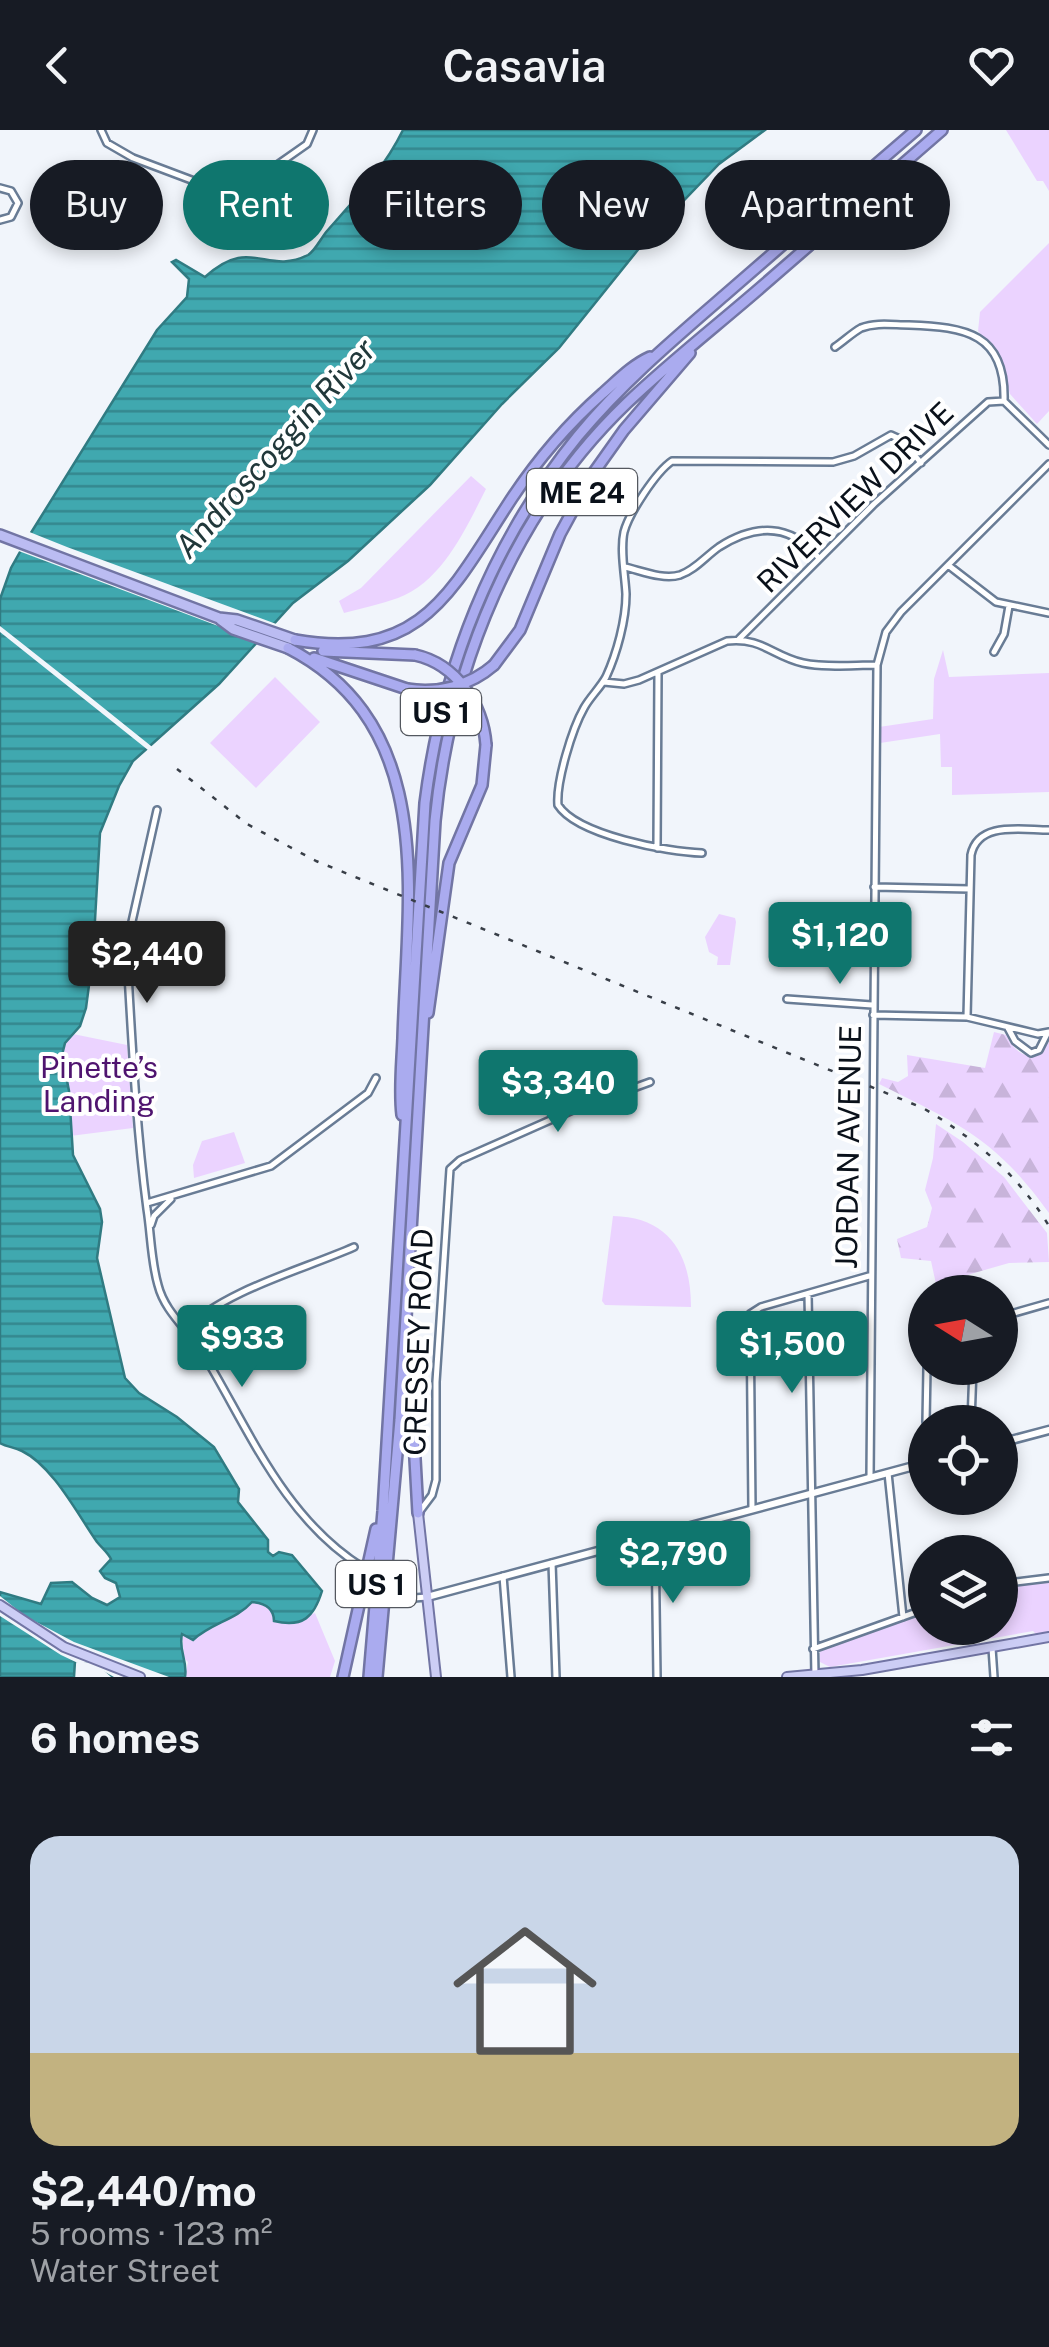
<!DOCTYPE html>
<html lang="en">
<head>
<meta charset="utf-8">
<style>
  :root { --surface:#171b24; --page:#242831; --text:#f1f3f6; --muted:#9ea1a6; --accent:#0f766e }
  body { margin:0; font-family:"Public Sans",sans-serif; background:var(--page); color:var(--text); height:100vh; display:flex; flex-direction:column; font-size:38px; white-space:nowrap }
  * { box-sizing:border-box; margin:0 }
  p { font-size:32px; color:var(--muted) }
  .icon { flex:none; width:55px; height:55px; fill:none; stroke:currentColor; stroke-width:2; stroke-linecap:round; stroke-linejoin:round }
  .map { position:relative; height:1547px; overflow:hidden }
  .details { display:flex; flex-direction:column; background:var(--surface); flex:1 }
  .details>* { flex:none }
  .top-card { position:absolute; left:30px; top:30px; width:990px; height:90px; display:flex; gap:20px }
  .needle { width:65px; rotate:281deg }
  .tools { position:absolute; left:908px; top:1145px; display:grid; gap:20px }
  .tools a { display:grid; place-items:center; width:110px; height:110px; border-radius:50%; background:var(--surface); box-shadow:0 5px 15px #0003; font-size:50px }
  .price { position:absolute; translate:-50% -85px; padding:0 22px; border-radius:10px; background:var(--accent); color:#fff; font-size:32px; line-height:65px; filter:drop-shadow(0 2px 5px #0008) }
  .price::after { content:''; position:absolute; left:50%; top:60px; width:30px; height:22px; margin-left:-15px; background:inherit; clip-path:polygon(0 0,100% 0,50% 100%) }
  .price.current { background:#222; color:#fff }
  ul { padding:0; list-style:none }
  li { display:grid; align-content:center; gap:20px; height:530px; padding:0 30px }
  li span { display:grid; place-items:center; height:310px; border-radius:30px; color:#555 }
  li>.icon { margin-inline-start:auto }
  span .icon { width:180px; height:180px; fill:#fffc; stroke-width:1 }
  li b { font-size:42px }
  h2 { display:flex; justify-content:space-between; align-items:center; height:120px; padding:0 30px; font-size:42px }
  .pill { padding:0 35px; border-radius:45px; background:var(--surface); box-shadow:0 5px 15px #0003; font-size:35px; line-height:90px }
  .pill.current { background:var(--accent); color:#fff }
  header { display:flex; justify-content:space-between; align-items:center; height:130px; padding:0 30px; background:var(--surface); font-size:45px; font-weight:600 }
  .map>svg:first-child { display:block }
  .forest { fill:url(#forest-firs) }
  .green { fill:#ebd3ff }
  .water { fill:url(#water-rules); stroke:#307b82; stroke-width:2.5 }
  .pier { fill:#f1f5fb }
  .lines { fill:none; stroke-linecap:round; stroke-linejoin:round }
  .minor-casing { stroke:#697c95; stroke-width:10 }
  .tertiary-casing { stroke:#697c95; stroke-width:11 }
  .primary-casing { stroke:#7275a4; stroke-width:12 }
  .trunk-casing { stroke:#7275a4; stroke-width:14 }
  .motorway-casing { stroke:#7275a4; stroke-width:14 }
  .minor { stroke:#fff; stroke-width:5 }
  .tertiary { stroke:#fff; stroke-width:6 }
  .primary { stroke:#cccdf5; stroke-width:8 }
  .trunk { stroke:#bbbcf2; stroke-width:9 }
  .motorway { stroke:#aaabef; stroke-width:9 }
  .rail { stroke:#383e47; stroke-width:2.5; stroke-dasharray:5 10; stroke-linecap:butt }
  .minor-bridge-casing { stroke:#697c95; stroke-width:10; stroke-linecap:butt }
  .motorway-bridge-casing { stroke:#7275a4; stroke-width:14; stroke-linecap:butt }
  .minor-bridge { stroke:#fff; stroke-width:5 }
  .motorway-bridge { stroke:#aaabef; stroke-width:9 }
  .labels { text-anchor:middle; dominant-baseline:central; stroke-width:8; stroke-linejoin:round; paint-order:stroke }
  .shield { fill:#fff; stroke:#54585f; stroke-width:2.5 }
  .shield-label { font-size:28px; font-weight:bold; fill:#0a111a }
  .street-label { font-size:30px; fill:#0a111a; stroke:#fff }
  .park-label { font-size:30px; fill:#4f146f; stroke:#fff }
  .water-label { font-size:32px; font-style:italic; fill:#21383a; stroke:#fff }
</style>
</head>
<body>
<header><svg class="icon" aria-label="back" viewBox="0 0 24 24"><path d="M15 5l-7 7 7 7"/></svg>Casavia<svg class="icon" aria-label="heart" viewBox="0 0 24 24"><path d="M12 20l-8-8c-3-5 5-10 8-4 3-6 11-1 8 4z"/></svg></header>
<div class="map">
<svg width="1049" height="1547" viewBox="0 0 1049 1547">
  <defs>
    <pattern id="forest-firs" width="22" height="20" patternUnits="userSpaceOnUse" patternTransform="scale(2.5)"><rect width="22" height="20" fill="#ebd3ff"/><path d="M5 1l3.5 6h-7zM16 11l3.5 6h-7z" fill="#c8b4da"/></pattern>
    <pattern id="water-rules" width="6" height="5" patternUnits="userSpaceOnUse" patternTransform="scale(2.5)"><rect width="6" height="5" fill="#40a8af"/><path d="M0 2.5h6" fill="none" stroke="#34878e"/></pattern>
  </defs>
  <rect width="100%" height="100%" fill="#f1f5fb"/>
  <path class="forest" d="M994,902L1006,905C1017,927 1033,934 1049,912V1083C995,1008 959,994 879,954L882,948L898,952L908,946L907,925L985,938Z
    M936,994L963,1012L1004,1047L1047,1103L1049,1132L1009,1133L936,1154L931,1131L901,1128L897,1109L927,1097L932,1078L925,1060L933,1028Z"/>
  <path class="green" d="M1006,0H1049V61L1043,51H1037Z
    M1049,113V281L1037,294L1010,264L1000,228L978,201L980,182Z
    M471,346L486,359C466,398 443,451 398,468C381,474 362,478 344,483L339,471L361,458Z
    M943,520L949,547L1049,543V662L952,665V637H941L940,604L880,613L879,597L933,589L934,549Z
    M275,547L320,592L256,658L210,613Z
    M719,784L735,788L736,792L730,835H717L718,827L709,822L705,807Z
    M73,904L127,915L133,998L70,1006L69,961L62,925L65,913Z
    M234,1002L245,1033L194,1048L193,1035L202,1011Z
    M613,1086C669,1087 691,1124 691,1177L605,1175L602,1171Z
    M1028,1453H1049V1501L1036,1504L1033,1501L830,1537L820,1532V1522L824,1518L925,1483V1498H1000V1459Z
    M252,1472L263,1473L291,1494L315,1483L335,1531L330,1547H185L188,1532L184,1528L182,1504L193,1510C211,1493 236,1490 252,1472Z"/>
  <path class="water" d="M403,0H765L719,34L645,111L559,218L502,274L430,355L348,431L293,473L219,554L133,631L119,656L100,703L93,825L86,878L80,896L65,913L62,925L69,961L73,1025L100,1079L102,1092L97,1128L125,1248L139,1263L177,1287L214,1317L239,1359L238,1372L268,1410V1422L273,1426L279,1422L292,1425L322,1461C314,1487 303,1498 274,1491C274,1478 264,1473 252,1472C236,1490 211,1493 193,1510L182,1504C178,1520 188,1531 185,1547H113L95,1531H75L74,1547H0V1462L41,1474L51,1453L72,1452L92,1468L107,1475L120,1467L116,1453L105,1448L100,1441L111,1429C108,1423 102,1418 97,1412C78,1385 53,1336 22,1321C14,1317 7,1317 0,1313V469L11,438L29,406L157,200L187,167L189,149L172,132L176,130L205,147C251,105 266,146 308,125C315,121 321,108 327,101C355,69 384,39 403,0Z"/>
  <path class="pier" d="M27,401L67,417L279,495L263,513L16,420Z
    M0,496L90,567L156,620L152,623L148,620L0,502Z
    M0,1466L25,1486L74,1512L169,1547H114L87,1532L80,1534L61,1525L0,1486Z"/>
  <g class="lines">
    <g class="minor-casing">
      <path id="minor" d="M101,0L107,13L133,28L210,57L250,54L307,14L313,0
        M0,58L11,61L18,73L11,87L0,90
        M835,217C844,211 852,203 861,198C876,192 893,195 909,195C965,197 1006,203 1004,271
        M948,435L996,472L1049,483
        M625,437C642,441 663,450 680,445C695,440 706,426 719,417C755,394 790,393 818,427
        M739,509L874,374L988,272L1004,271L1049,315
        M994,522L1004,504L1009,476
        M604,552L624,554L639,550L727,511C762,507 772,526 803,533C826,538 853,535 876,535
        M157,680L131,796L127,827C132,911 136,996 147,1079C151,1104 151,1131 158,1155C165,1183 189,1200 204,1225C249,1300 284,1388 362,1437
        M657,718L658,543
        M702,723C667,722 577,705 558,675C556,652 572,599 584,578C590,567 600,558 606,547C617,523 626,490 626,464C625,445 620,420 624,402C629,383 656,342 672,331L833,332L854,326L891,305L902,310L921,333
        M874,757L970,759
        M787,869L872,875
        M873,885L967,887L1038,904L1049,902
        M967,887L971,725C978,691 1021,700 1049,700
        M1008,898L1015,911L1031,923L1039,920L1047,904
        M147,1073L271,1036L368,963L376,948
        M151,1095L154,1086L171,1069
        M808,1164L815,1546
        M1000,1187L1049,1173
        M185,1200C225,1160 302,1140 354,1117
        M926,1292L927,1238
        M971,1292L973,1238
        M888,1343L903,1487
        M870,1348L877,535L886,502L901,482L1049,334
        M752,1379L750,1184L761,1177L869,1146
        M420,1381L432,1365L436,1350V1252L450,1039L460,1030L573,980L650,952
        M655,1405L657,1547
        M552,1433L556,1547
        M503,1446L511,1547
        M1000,1454L1049,1448
        M393,1458L414,1468L427,1467
        M992,1518L994,1547
        M813,1519L925,1479"/>
    </g>
    <g class="tertiary-casing">
      <path id="tertiary" d="M1000,1313L1049,1300
        M427,1467L925,1333"/>
    </g>
    <g class="primary-casing">
      <path id="primary" d="M418,1383L436,1547
        M0,1475L64,1517L140,1547
        M787,1547L862,1540L1049,1507"/>
    </g>
    <g class="trunk-casing">
      <path id="trunk" d="M0,405L219,488L237,490L295,510
        M221,490L233,499L288,518"/>
    </g>
    <g class="motorway-casing">
      <path id="motorway" d="M295,510C423,532 451,461 512,368C538,329 567,295 602,264C617,251 632,235 650,227
        M288,518C439,596 407,767 403,908C402,934 399,960 402,985
        M323,521L415,525
        M314,528L407,559
        M494,535L520,500L560,404L592,345L624,300L690,223
        M428,883L449,733L482,655L486,615
        M409,1221L418,1383
        M343,1547L376,1399
        M369,1547L383,1381L425,673C442,538 492,412 578,306C622,253 674,209 726,164C789,109 852,55 916,0
        M377,1547L400,1290L435,691C450,537 514,381 627,273C669,233 715,197 759,159C820,106 881,53 942,0"/>
    </g>
    <use href="#minor" class="minor"/>
    <use href="#tertiary" class="tertiary"/>
    <use href="#primary" class="primary"/>
    <use href="#trunk" class="trunk"/>
    <use href="#motorway" class="motorway"/>
    <path class="rail" d="M177,639L247,694L316,731L923,978C975,1009 1017,1043 1049,1096"/>
    <g class="minor-bridge-casing">
      <path id="minor-bridge" d="M362,1437L393,1458"/>
    </g>
    <g class="motorway-bridge-casing">
      <path id="motorway-bridge" d="M415,525C456,534 483,574 486,615
        M407,559C438,564 470,556 494,535"/>
    </g>
    <use href="#minor-bridge" class="minor-bridge"/>
    <use href="#motorway-bridge" class="motorway-bridge"/>
  </g>
  <g class="labels">
    <g class="shield">
      <rect x="527" y="339" width="110" height="46" rx="8"/>
      <rect x="401" y="559" width="80" height="46" rx="8"/>
      <rect x="336" y="1431" width="80" height="46" rx="8"/>
    </g>
    <g class="shield-label">
      <text x="582" y="362">ME 24</text>
      <text x="441" y="582">US 1</text>
      <text x="376" y="1454">US 1</text>
    </g>
    <g class="street-label">
      <text transform="translate(855 367) rotate(-44)">RIVERVIEW DRIVE</text>
      <text transform="translate(848 1017) rotate(-89)">JORDAN AVENUE</text>
      <text transform="translate(418 1212) rotate(-88)">CRESSEY ROAD</text>
    </g>
    <g class="park-label">
      <text x="99" y="937">Pinette’s<tspan x="99" dy="34">Landing</tspan></text>
    </g>
    <g class="water-label">
      <text transform="translate(275 318) rotate(-48)">Androscoggin River</text>
    </g>
  </g>
</svg>
<div class="tools">
<a><svg class="needle" viewBox="-14 -14 28 28"><path d="M0-13l5 13h-10z" fill="#e53935"/><path d="M0 13l5-13h-10z" fill="#9ea1a6"/></svg></a>
<a><svg class="icon" aria-label="locate" viewBox="0 0 24 24"><circle cx="12" cy="12" r="6"/><path d="M12 2v4M12 18v4M2 12h4M18 12h4"/></svg></a>
<a><svg class="icon" aria-label="layers" viewBox="0 0 24 24"><path d="M12 4l9 5-9 5-9-5zM3 14l9 5 9-5"/></svg></a>
</div>
<b class="price" style="left:840px;top:857px">$1,120</b>
<b class="price current" style="left:147px;top:876px">$2,440</b>
<b class="price" style="left:558px;top:1005px">$3,340</b>
<b class="price" style="left:242px;top:1260px">$933</b>
<b class="price" style="left:792px;top:1266px">$1,500</b>
<b class="price" style="left:673px;top:1476px">$2,790</b>
<div class="top-card">
<a class="pill">Buy</a>
<a class="pill current">Rent</a>
<a class="pill">Filters</a>
<a class="pill">New</a>
<a class="pill">Apartment</a>
</div>
</div>
<section class="details">
<h2>6 homes<svg class="icon" aria-label="filters" viewBox="0 0 24 24"><path d="M4 7h16M4 17h16"/><circle cx="9" cy="7" r="2"/><circle cx="15" cy="17" r="2"/></svg></h2>
<ul>
<li><span style="background:linear-gradient(#c9d6e8 70%,#c2b280 0)"><svg class="icon" aria-label="home" viewBox="0 0 24 24"><path d="M3 11l9-7 9 7M6 9v11h12V9"/></svg></span><div><b>$2,440/mo</b><p>5 rooms · 123 m²</p><p>Water Street</p></div></li>
</ul>
</section>
</body>
</html>
